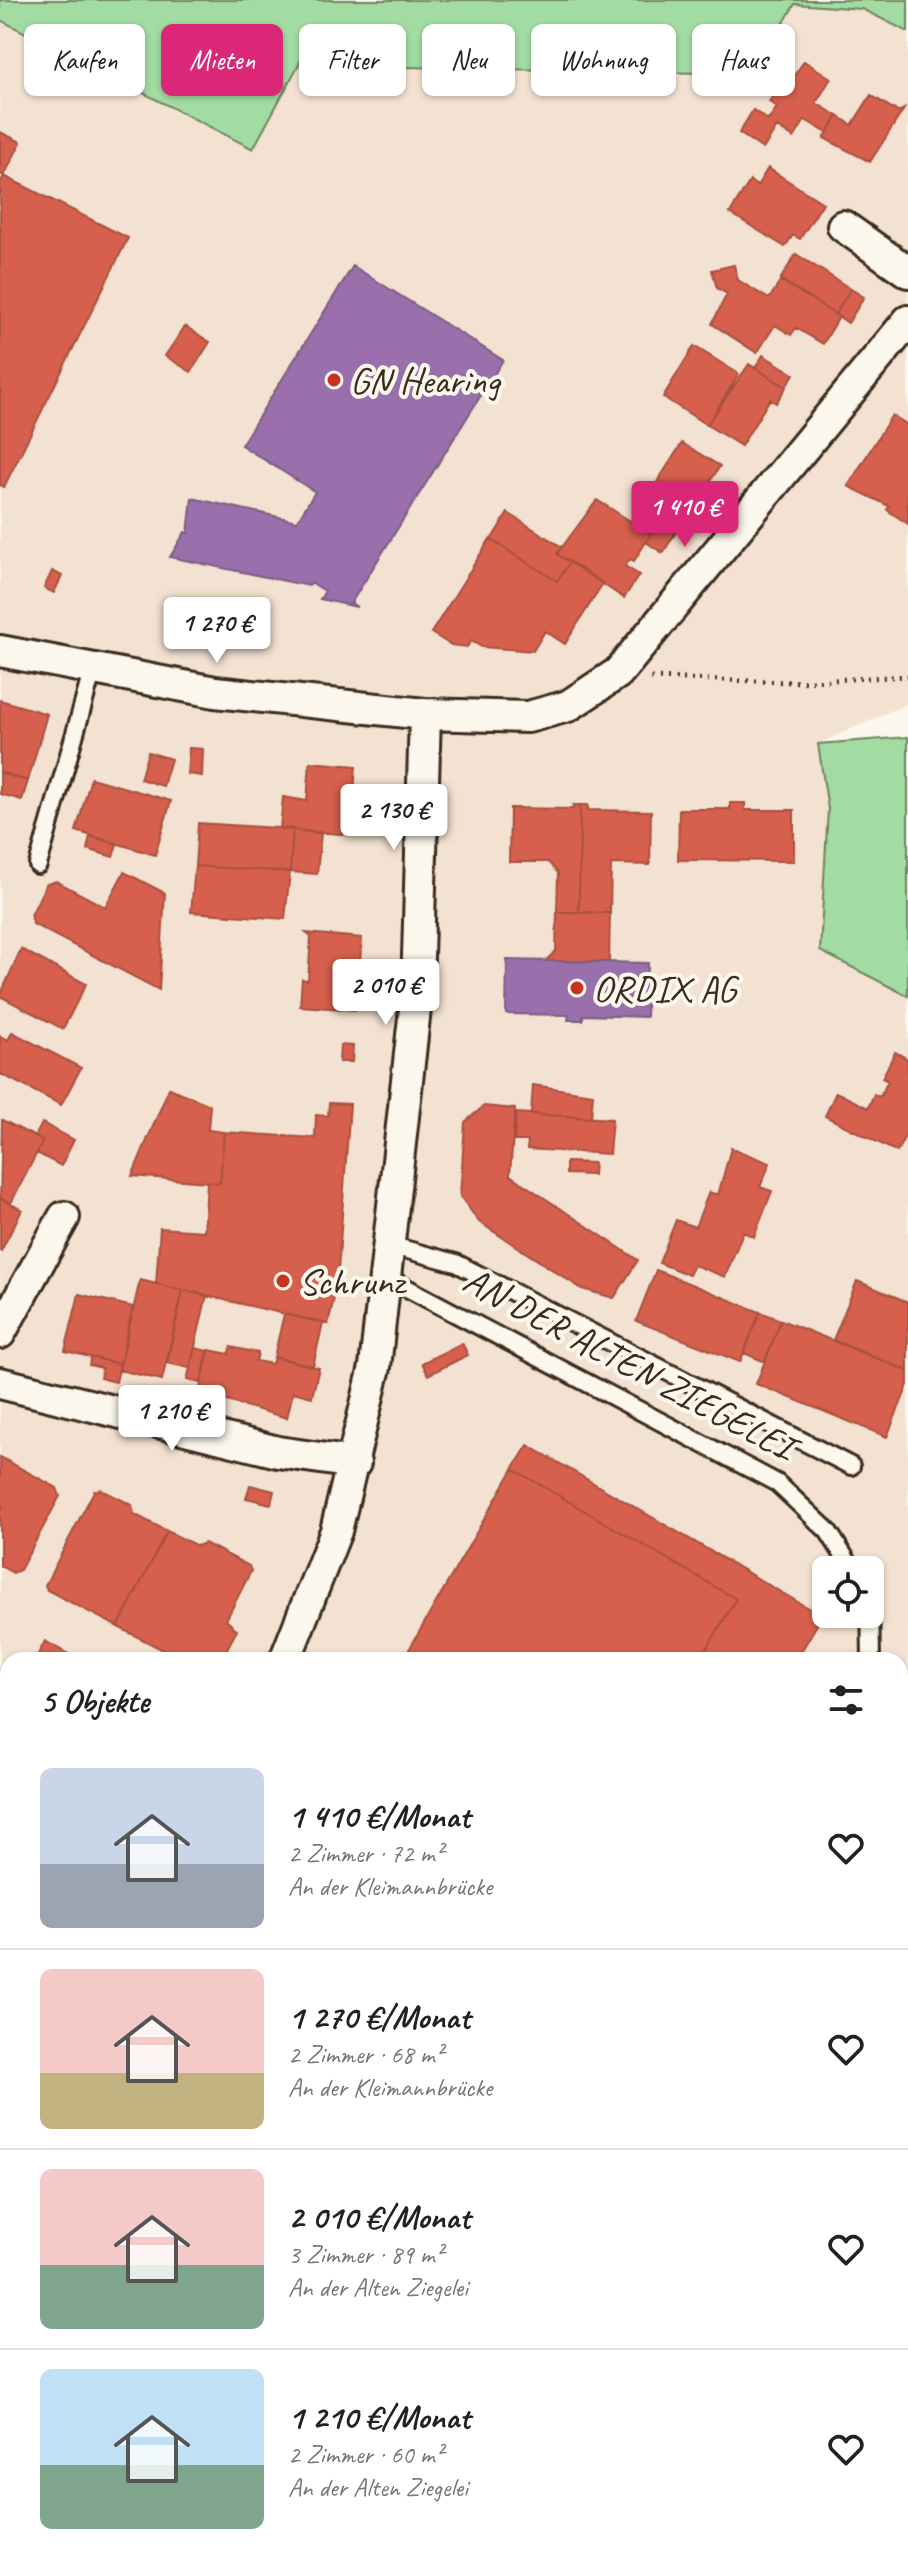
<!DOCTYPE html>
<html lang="de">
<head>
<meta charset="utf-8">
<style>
  :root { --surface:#fff; --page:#f6f6f6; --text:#222; --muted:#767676; --line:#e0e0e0; --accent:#db2777 }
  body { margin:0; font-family:Caveat,sans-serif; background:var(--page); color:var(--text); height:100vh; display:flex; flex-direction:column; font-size:30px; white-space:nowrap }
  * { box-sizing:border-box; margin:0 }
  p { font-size:26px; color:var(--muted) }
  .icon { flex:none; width:44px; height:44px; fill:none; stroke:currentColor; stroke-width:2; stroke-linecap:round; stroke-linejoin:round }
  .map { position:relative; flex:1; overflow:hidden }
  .details { position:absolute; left:0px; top:1652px; width:908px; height:914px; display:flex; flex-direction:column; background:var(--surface); border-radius:24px 24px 0 0; box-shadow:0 2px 6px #0004 }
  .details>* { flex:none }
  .hud { position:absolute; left:24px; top:24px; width:860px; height:72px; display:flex; gap:16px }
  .buttons { position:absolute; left:812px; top:1556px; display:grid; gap:16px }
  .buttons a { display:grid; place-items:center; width:72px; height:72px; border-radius:12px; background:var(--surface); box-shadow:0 2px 6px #0004; font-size:40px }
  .price { position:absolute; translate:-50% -68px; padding:0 18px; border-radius:8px; background:#fff; color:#222; font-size:26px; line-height:52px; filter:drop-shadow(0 2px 4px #0008) }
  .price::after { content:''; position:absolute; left:50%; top:48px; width:24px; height:18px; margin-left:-12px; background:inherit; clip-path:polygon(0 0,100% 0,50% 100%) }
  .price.selected { background:var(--accent); color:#fff }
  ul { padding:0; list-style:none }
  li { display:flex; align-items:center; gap:24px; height:200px; padding:0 40px }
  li+li { border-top:2px solid var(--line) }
  li span { display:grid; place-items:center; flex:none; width:224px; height:160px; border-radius:12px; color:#555 }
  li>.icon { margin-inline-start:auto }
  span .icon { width:96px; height:96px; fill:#fffc; stroke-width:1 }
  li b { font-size:34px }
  h2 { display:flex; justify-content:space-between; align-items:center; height:96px; padding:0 40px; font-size:34px }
  .pill { padding:0 28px; border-radius:12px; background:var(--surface); box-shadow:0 2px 6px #0004; font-size:28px; line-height:72px }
  .pill.selected { background:var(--accent); color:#fff }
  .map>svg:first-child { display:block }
  .built { fill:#f3e2d1; fill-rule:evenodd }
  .green { fill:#a2dca2; stroke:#6e8360; stroke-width:2 }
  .homes { fill:#f6d55c; stroke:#bea249; stroke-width:2 }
  .shops { fill:#d6604d; stroke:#a8503f; stroke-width:2 }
  .offices { fill:#9970ab; stroke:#7d5b81; stroke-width:2 }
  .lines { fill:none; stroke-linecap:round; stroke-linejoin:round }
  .service-casing { stroke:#3b2a1e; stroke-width:22 }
  .minor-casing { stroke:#3b2a1e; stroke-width:36 }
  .secondary-casing { stroke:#3b2a1e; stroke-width:48 }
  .path { stroke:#3b2a1e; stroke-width:5; stroke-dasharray:2 6; stroke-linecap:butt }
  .service { stroke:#fbf7ec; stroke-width:16 }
  .minor { stroke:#fbf7ec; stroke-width:30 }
  .secondary { stroke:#fbf7ec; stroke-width:42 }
  .poi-dot { fill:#c8321e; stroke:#fbf7ec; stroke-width:3 }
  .labels { text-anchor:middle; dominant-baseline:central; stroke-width:8; stroke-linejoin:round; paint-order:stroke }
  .poi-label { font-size:38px; fill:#3b2a1e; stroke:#fbf7ec; text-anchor:start }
  .street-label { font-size:38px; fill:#3b2a1e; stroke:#fbf7ec }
</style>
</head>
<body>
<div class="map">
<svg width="908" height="2565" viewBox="0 0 908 2565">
  <rect width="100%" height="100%" fill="#fbf7ec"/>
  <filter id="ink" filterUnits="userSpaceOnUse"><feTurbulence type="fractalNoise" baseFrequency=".0125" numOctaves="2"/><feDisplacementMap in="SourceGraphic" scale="16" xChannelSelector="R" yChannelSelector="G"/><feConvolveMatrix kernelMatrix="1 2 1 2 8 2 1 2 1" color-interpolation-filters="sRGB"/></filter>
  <g filter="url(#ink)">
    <path class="built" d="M795,4L862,9L908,32V703L818,744L828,809L820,950L908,996V2132L900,2171V1660H8V2338L0,2336V20L253,149L313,38ZM826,1570H870V1614H826Z
      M379,2558H820L819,2565H393Z"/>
    <path class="green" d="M0,0H908V32L862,9L795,4L753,74L351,66L313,38L253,149L0,20Z
      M908,737V996L820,951L828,809L818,744Z"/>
    <path class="homes" d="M900,2278L908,2279V2309L900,2307Z
      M900,2491L908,2493V2510L900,2509Z
      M828,2558L853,2562V2565H826Z"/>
    <path class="shops" d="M804,61L831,78L816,103L838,116L827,133L805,120L794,138L777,127L763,149L739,133L753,110L768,120L777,107L769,102L782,81L788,85Z
      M871,95L898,112L904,109L870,162L824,138L838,116L852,125Z
      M0,132L21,142L4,176L0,174Z
      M768,168L823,203L800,239L793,235L785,247L730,213L750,181L757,186Z
      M4,176L128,238L4,487L0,485V183Z
      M796,254L851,289L835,314L780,280Z
      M734,265L738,280L769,299L781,280L839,317L823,344L796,328L791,335L775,325L757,353L712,324L727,294L717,288L712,270Z
      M851,289L864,297L848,323L835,314Z
      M185,326L210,342L191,372L165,356Z
      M694,346L739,374L707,425L663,397Z
      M763,355L794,374L786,387L755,368Z
      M749,364L786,387L776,403L770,399L741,446L707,425Z
      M892,415L908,425V524L887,510L889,506L848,486Z
      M682,443L720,466L691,511L678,502L670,504L668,496L654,487Z
      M597,500L651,534L634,561L630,559L625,566L639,575L624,598L557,554Z
      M652,511L679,527L663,553L646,542L651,534L641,528Z
      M508,513L562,547L557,554L570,562L557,581L491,540Z
      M490,539L557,581L570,562L603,583L565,644L545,631L533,651L482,647L471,641L467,647L451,645L431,633Z
      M52,571L62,576L54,593L44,588Z
      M0,700L47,714L28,781L0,772Z
      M189,748L203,749L202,776L187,774Z
      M148,752L171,759L163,786L140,779Z
      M310,762L356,766L351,835L280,829L283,797L307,801Z
      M0,773L28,781L22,800L0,794Z
      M91,778L171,801L155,855L76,831Z
      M730,803H745V810H794V861L678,860L679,809H730Z
      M573,805H580L579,912H557L558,873L548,862H509L510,808L573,809Z
      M580,805H588V810L651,811L650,865L611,864L610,913L579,912Z
      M198,823L293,829L290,872L195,866Z
      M293,831L321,833L317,874L290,872Z
      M90,836L117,844L113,857L87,849Z
      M195,866L290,872L285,919L191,912Z
      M124,872L165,893L159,990L33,924L31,915L46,884L56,881L105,907Z
      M557,912L610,913L609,962L545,961L556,951Z
      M306,933L362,938L356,1010L300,1006L302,979L308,980L311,937Z
      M21,949L86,984L63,1029L0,996Z
      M12,1032L81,1068L61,1105L1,1074L0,1076V1036L8,1040Z
      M340,1045L353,1046L352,1062H339Z
      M895,1052L908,1059V1130L897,1152L825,1116L836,1092L868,1108L874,1094L880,1097L888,1081L882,1078Z
      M533,1085L593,1094L591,1118L531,1114Z
      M169,1088L210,1105L208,1130L224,1132L220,1183L132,1176Z
      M329,1103L350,1104L337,1285L328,1324L156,1284L160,1228L204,1231L207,1182L220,1183L224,1132L315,1138L316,1115L328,1116Z
      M484,1106L515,1109L510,1175L638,1260L614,1298L582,1289L479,1222L460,1196L465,1122Z
      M516,1113L612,1119L609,1154L527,1149L528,1141H514Z
      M2,1120L43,1141L11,1203L0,1198Z
      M42,1123L74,1140L61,1166L37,1153L43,1141L35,1137Z
      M731,1148L770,1163L760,1187L772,1191L754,1237L743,1232L725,1277L694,1265L689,1275L659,1263L676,1220L695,1227L709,1192L718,1195Z
      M566,1162L594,1163L593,1175L566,1174Z
      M0,1198L22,1210L1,1251H0Z
      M656,1270L760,1312L740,1362L636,1321Z
      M140,1280L183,1290L162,1380L119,1370Z
      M857,1281L908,1302V1371L833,1340Z
      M183,1290L207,1295L190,1368L167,1363Z
      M79,1294L133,1307L120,1364L65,1351Z
      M760,1312L781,1320L765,1362L744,1353Z
      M284,1314L323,1323L313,1366L274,1357Z
      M781,1320L908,1371V1385L887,1437L756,1384Z
      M462,1343L468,1355L428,1375L422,1363Z
      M231,1347L258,1353L256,1361L272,1364L274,1357L319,1368L312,1397L293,1392L287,1418L199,1393L209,1350L229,1354Z
      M195,1348L208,1351L201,1383L187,1380Z
      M91,1357L120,1364L116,1382L100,1378L102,1368L89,1365Z
      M528,1445L822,1616L796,1660H700L736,1599L513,1469Z
      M0,1457L57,1488L60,1496L20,1570L13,1573L0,1566V1511L3,1506L0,1504Z
      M513,1469L736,1599L700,1660H403Z
      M250,1485L274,1491L271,1504L246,1498Z
      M100,1489L132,1505L134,1514L167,1531L118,1627L47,1590L45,1585L94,1491Z
      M167,1531L197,1546L205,1543L249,1566L251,1571L226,1620L237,1630L221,1660H183L118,1627Z
      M45,1641L79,1660H35Z
      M8,1710V1889L0,1904V1724Z
      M0,1921L8,1925V1976L0,1991Z
      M0,2037L8,2041V2080L0,2095Z"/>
    <path class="offices" d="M353,266L503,360L351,603L357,607L320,599L325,591L312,583L309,586L170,557L185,532L188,533L192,498L297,521L315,492L241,445Z
      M507,960L648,963L646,1017L583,1015V1020H568L569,1015L506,1014Z
      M8,1889V1925L0,1921V1904Z"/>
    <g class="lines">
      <g class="service-casing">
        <path id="service" d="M38,865L93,669
          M389,1245L456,1263L851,1466
          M386,1277L777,1483L828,1531L853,1570
          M870,1597L871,1660
          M0,2300L8,2305
          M566,2558L579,2565
          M692,2565L696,2558"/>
      </g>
      <g class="minor-casing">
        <path id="minor" d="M843,226L908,272
          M0,651L215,692L425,714L528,717L568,706L618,673L908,321
          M0,1333L64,1217
          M0,1383L278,1452L355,1463
          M285,1660L336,1531L375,1367L417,991L425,714
          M0,2229L8,2212"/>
      </g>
      <g class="secondary-casing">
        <path id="secondary" d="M0,2407L8,2411
          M275,2558L288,2565"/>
      </g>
      <path class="path" d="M651,678L792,682L908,676"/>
      <use href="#service" class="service"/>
      <use href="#minor" class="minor"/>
      <use href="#secondary" class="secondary"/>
    </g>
  </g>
  <g class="poi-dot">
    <circle cx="334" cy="380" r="8"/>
    <circle cx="577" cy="988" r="8"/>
    <circle cx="283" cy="1281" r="8"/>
  </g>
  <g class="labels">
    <g class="poi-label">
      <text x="350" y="380">GN Hearing</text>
      <text x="593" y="988">ORDIX AG</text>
      <text x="299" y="1281">Schrunz</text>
    </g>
    <g class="street-label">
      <text transform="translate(629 1363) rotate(28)">AN DER ALTEN ZIEGELEI</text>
    </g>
  </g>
</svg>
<div class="buttons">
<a><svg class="icon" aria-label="locate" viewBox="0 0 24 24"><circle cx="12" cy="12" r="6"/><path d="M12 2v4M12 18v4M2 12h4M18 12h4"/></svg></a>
</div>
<b class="price selected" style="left:685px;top:549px">1 410 €</b>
<b class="price" style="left:217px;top:665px">1 270 €</b>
<b class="price" style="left:394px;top:852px">2 130 €</b>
<b class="price" style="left:386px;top:1027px">2 010 €</b>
<b class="price" style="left:172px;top:1453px">1 210 €</b>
<div class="hud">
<a class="pill">Kaufen</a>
<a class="pill selected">Mieten</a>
<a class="pill">Filter</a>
<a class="pill">Neu</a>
<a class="pill">Wohnung</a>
<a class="pill">Haus</a>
</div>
<section class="details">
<h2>5 Objekte<svg class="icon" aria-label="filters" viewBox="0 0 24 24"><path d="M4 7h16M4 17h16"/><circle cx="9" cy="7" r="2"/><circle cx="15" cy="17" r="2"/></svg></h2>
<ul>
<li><span style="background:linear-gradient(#c9d6e8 60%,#9aa5b1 0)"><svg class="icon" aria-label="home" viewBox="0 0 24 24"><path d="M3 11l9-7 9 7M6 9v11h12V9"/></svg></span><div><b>1 410 €/Monat</b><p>2 Zimmer · 72 m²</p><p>An der Kleimannbrücke</p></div><svg class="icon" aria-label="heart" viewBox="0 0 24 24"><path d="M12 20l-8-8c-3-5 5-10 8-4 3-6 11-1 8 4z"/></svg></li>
<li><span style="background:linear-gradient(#f6c9c9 65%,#c2b280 0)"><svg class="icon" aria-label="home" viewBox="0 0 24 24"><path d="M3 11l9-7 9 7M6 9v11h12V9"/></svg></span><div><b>1 270 €/Monat</b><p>2 Zimmer · 68 m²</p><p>An der Kleimannbrücke</p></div><svg class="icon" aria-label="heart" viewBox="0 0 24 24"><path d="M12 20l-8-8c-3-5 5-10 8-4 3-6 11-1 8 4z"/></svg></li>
<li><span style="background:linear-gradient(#f6c9c9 60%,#7fa58c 0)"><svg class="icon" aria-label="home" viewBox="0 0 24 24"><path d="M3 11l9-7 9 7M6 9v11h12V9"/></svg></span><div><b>2 010 €/Monat</b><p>3 Zimmer · 89 m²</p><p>An der Alten Ziegelei</p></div><svg class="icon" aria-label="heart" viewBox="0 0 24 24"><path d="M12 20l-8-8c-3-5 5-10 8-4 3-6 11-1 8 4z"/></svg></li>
<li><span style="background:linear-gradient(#bfe0f5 60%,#7fa58c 0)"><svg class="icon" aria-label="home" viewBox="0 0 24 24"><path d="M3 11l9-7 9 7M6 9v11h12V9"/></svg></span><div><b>1 210 €/Monat</b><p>2 Zimmer · 60 m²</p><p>An der Alten Ziegelei</p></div><svg class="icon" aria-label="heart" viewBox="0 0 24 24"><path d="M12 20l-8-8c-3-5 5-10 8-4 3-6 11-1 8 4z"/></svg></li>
</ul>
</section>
</div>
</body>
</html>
